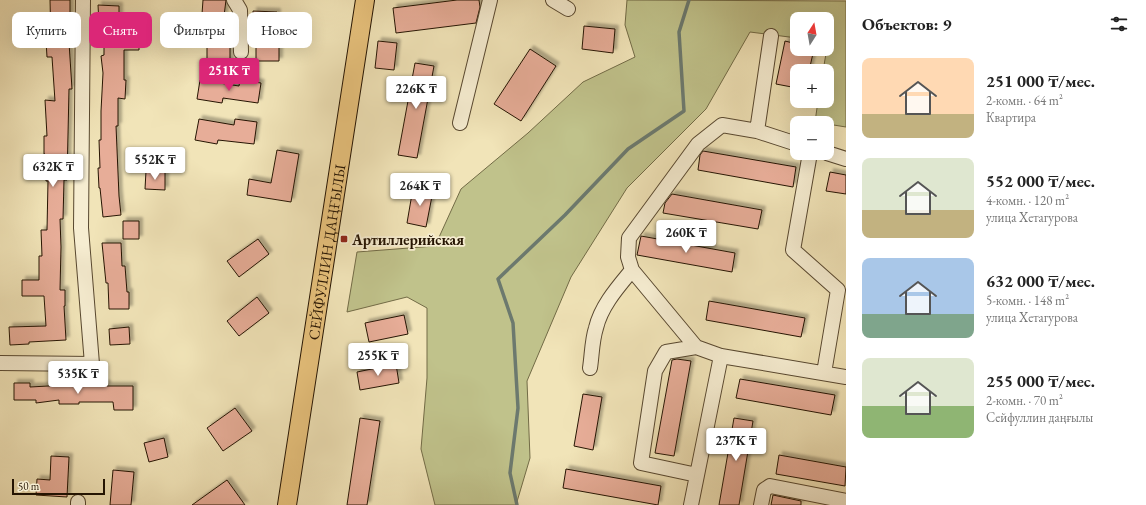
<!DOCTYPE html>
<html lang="ru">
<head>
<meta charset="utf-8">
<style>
  :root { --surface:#fff; --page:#f2f2f2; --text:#222; --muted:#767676; --accent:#db2777 }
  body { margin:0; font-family:"EB Garamond",serif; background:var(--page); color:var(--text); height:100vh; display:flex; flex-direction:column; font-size:15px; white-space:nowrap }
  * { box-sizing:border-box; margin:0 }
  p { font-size:13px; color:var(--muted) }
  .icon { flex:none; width:22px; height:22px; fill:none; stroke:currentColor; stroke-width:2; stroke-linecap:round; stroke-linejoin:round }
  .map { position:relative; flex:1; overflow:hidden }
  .sheet { display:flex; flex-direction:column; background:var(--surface); width:300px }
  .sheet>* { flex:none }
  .banner { position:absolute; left:12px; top:12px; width:380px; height:36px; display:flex; gap:8px }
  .needle { width:26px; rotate:11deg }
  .tools { position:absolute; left:790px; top:12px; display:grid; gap:8px }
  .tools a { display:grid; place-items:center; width:44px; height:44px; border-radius:8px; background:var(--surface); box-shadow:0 4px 16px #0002; font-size:20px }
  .scale { position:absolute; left:12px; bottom:10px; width:93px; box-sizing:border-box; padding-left:4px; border:2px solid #251402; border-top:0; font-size:11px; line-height:14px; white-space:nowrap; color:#251402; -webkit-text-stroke:3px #f6edd1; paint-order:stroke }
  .price { position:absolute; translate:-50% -34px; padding:0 9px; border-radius:4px; background:#fff; color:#222; font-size:13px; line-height:26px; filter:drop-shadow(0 1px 2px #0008) }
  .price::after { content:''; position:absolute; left:50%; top:24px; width:12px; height:9px; margin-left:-6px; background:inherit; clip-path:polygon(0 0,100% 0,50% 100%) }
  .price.selected { background:var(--accent); color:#fff }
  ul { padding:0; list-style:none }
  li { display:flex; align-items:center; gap:12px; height:100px; padding:0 16px }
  li span { display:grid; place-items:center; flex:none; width:112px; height:80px; border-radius:8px; color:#555 }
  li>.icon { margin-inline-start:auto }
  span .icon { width:48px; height:48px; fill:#fffc; stroke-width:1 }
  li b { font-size:17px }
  h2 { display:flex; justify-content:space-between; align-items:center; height:48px; padding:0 16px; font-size:17px }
  .tag { padding:0 14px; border-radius:8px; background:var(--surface); box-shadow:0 4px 16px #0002; font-size:14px; line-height:36px }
  .tag.selected { background:var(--accent); color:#fff }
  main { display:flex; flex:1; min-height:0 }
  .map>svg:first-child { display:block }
  .green { fill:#c0c28b; stroke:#726b46 }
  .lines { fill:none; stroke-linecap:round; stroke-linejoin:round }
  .stream { stroke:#6c796e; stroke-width:3.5 }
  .building { fill:#e7ad98; stroke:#251402; filter:url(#shadow) }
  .minor-casing { stroke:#584830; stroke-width:16 }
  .major-casing { stroke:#251402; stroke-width:20 }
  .minor { stroke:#f6edd1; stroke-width:14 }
  .major { stroke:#e8c27c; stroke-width:18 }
  .poi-dot { fill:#8f2418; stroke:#f6edd1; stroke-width:1.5 }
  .labels { text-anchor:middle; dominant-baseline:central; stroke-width:3.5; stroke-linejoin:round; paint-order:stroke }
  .poi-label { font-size:15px; font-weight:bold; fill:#251402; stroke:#f6edd1; text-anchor:start }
  .street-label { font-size:15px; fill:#251402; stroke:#f6edd1 }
</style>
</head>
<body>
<main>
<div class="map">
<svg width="846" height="505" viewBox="0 0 846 505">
  <defs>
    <filter id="shadow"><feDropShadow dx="3.5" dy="-3.5" stdDeviation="1" flood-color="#0004"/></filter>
  </defs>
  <rect width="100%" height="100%" fill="#f1e4b8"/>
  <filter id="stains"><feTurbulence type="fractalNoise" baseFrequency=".005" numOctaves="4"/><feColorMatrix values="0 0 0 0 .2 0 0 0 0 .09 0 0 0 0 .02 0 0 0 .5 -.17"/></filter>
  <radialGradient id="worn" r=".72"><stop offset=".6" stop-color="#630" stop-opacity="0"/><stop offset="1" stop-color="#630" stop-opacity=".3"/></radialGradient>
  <path class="green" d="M627,0L846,1V127L815,122L818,101H827V71H823L828,42L827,19H797V38L750,32L706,109L627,188L571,277L527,381L530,458L516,505H435L421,449L427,378V308L407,297L347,312L357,252L435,246L461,189L528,133L583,82L635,57L625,25Z"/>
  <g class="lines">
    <path class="stream" d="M517,505L510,473L518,408L513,323L498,279L565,215L628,149L684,111L679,32L689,0"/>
  </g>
  <path class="building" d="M50,0H70V27H68L72,89H69L67,180H64L63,219H60L61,247L60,290H65V306H64L66,340L29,342V344L10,345L9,327L46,326L44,296H22V280H39V256H42L41,230H47L48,181H46L45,154H44V136H47L45,100L55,101L52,57H47L46,41H51Z
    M203,0H226L224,16L202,14Z
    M457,0H479L480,7L476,23L396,33L393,8Z
    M98,5L119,6V32L139,31V50H124V80H126L125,99L118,98V126H116L119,196L121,215L103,217L100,188H99L98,168H100L99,140H101V111L103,73L101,56L104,55V23H99Z
    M253,11L277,12L276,42H279V61H256V30H253Z
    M584,26L615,29L613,53L582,49Z
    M378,41L397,43L394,70L375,68Z
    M785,41L797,44V49H814L809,71H797V88L776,84Z
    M207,44H230V63L207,64Z
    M530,49L556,66L521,121L494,104Z
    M415,63L434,66L417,158L398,155Z
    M200,80L239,86L240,80L261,83L258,103L223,98L222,103L197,99Z
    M199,119L234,125L235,119L257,122L254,144L218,140L217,144L195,140Z
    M277,150L299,154L291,202L247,195L249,179L271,183Z
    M703,151L796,167L793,187L698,170L700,155Z
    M146,171L165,172V190L145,189Z
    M830,172L846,175V194L826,191Z
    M413,188L433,191L426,227L407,223Z
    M672,194L762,210L758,229L663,213L665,203Z
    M123,221H139V239H123Z
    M641,236L735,253L732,272L637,255Z
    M258,239L269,254L239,277L227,261Z
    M102,243H121L122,266H125L127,292H129V309H109L108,283H106Z
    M257,297L269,313L239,336L227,321Z
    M709,301L805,318L801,337L706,320Z
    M404,315L408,334L369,342L365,323Z
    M129,327L130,344L110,345L109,329Z
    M677,359L691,361L674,456L655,453L672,360Z
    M396,364L399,383L360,390L357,372Z
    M740,379L835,395L831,415L736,398Z
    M14,383H30V387L48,386H88V384H107V386H133V410H114L113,402H79V404H59V400L36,403V400H14Z
    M583,394L602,397L593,450L574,446Z
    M235,408L252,431L223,451L207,428Z
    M360,418L380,421L367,505H347Z
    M734,418L753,421L739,505H719Z
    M164,438L168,457L149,462L144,443Z
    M779,455L846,467L845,486L776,474Z
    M51,456L69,457L67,497L36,495L37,479L50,480Z
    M566,469L661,486L658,505L563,488Z
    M113,470L134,472L131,505H110Z
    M227,480L245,505H192Z
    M773,495L801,501V505H771Z"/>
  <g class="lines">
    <g class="minor-casing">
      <path id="minor" d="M234,0L240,10L241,52
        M553,0L568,9
        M771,36L757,131L797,144
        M460,123L490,0
        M757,131L722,125L698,144L629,238L628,257L632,270L696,347L721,356L846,377
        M810,153L793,250L838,290L824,373
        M827,153L846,159
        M696,347L666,352L655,371L641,463L697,475
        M0,363L92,364L81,228L83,0
        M590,368C592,355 592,340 596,328C601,306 618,287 632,270
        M78,505V502
        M691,505L721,356
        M761,505L764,490L770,486L846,501"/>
    </g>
    <g class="major-casing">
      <g id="major">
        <path id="s1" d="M287,505L365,0"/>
      </g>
    </g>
    <use href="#minor" class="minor"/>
    <use href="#major" class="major"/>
  </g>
  <rect class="poi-dot" x="340" y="235" width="8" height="8" rx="2"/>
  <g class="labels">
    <g class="poi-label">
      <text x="352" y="239">Артиллерийская</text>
    </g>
    <g class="street-label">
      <text stroke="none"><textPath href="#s1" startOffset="256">СЕЙФУЛЛИН ДАҢҒЫЛЫ</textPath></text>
    </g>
  </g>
  <rect width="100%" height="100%" filter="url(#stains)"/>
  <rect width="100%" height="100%" fill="url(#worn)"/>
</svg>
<div class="tools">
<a><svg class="needle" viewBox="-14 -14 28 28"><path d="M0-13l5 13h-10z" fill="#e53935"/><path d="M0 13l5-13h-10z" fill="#767676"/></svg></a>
<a>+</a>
<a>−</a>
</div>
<div class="scale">50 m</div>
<b class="price selected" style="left:229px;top:92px">251K ₸</b>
<b class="price" style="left:416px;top:110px">226K ₸</b>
<b class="price" style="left:155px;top:181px">552K ₸</b>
<b class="price" style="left:53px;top:188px">632K ₸</b>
<b class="price" style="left:420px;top:207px">264K ₸</b>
<b class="price" style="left:686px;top:254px">260K ₸</b>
<b class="price" style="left:378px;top:377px">255K ₸</b>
<b class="price" style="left:78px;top:395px">535K ₸</b>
<b class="price" style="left:736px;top:462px">237K ₸</b>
<div class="banner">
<a class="tag">Купить</a>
<a class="tag selected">Снять</a>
<a class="tag">Фильтры</a>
<a class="tag">Новое</a>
</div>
</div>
<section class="sheet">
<h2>Объектов: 9<svg class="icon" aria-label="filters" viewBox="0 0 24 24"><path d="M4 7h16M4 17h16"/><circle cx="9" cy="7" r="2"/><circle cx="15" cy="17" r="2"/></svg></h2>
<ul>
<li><span style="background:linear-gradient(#ffd9b3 70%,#c2b280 0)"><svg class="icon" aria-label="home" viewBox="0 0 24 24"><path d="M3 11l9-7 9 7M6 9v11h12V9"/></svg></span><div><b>251 000 ₸/мес.</b><p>2-комн. · 64 m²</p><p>Квартира</p></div></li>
<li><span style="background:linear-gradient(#dfe7d0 65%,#c2b280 0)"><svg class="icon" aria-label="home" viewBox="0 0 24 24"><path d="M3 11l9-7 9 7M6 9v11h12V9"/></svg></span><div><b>552 000 ₸/мес.</b><p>4-комн. · 120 m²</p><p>улица Хетагурова</p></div></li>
<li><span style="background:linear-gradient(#a9c7e8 70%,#7fa58c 0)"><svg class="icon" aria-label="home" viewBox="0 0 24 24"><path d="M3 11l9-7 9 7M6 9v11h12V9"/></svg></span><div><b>632 000 ₸/мес.</b><p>5-комн. · 148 m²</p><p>улица Хетагурова</p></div></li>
<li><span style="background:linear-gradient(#dfe7d0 60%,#8fb573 0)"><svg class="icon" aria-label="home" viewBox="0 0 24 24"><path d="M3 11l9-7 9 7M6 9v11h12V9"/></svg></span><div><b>255 000 ₸/мес.</b><p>2-комн. · 70 m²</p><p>Сейфуллин даңғылы</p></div></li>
</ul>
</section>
</main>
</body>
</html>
